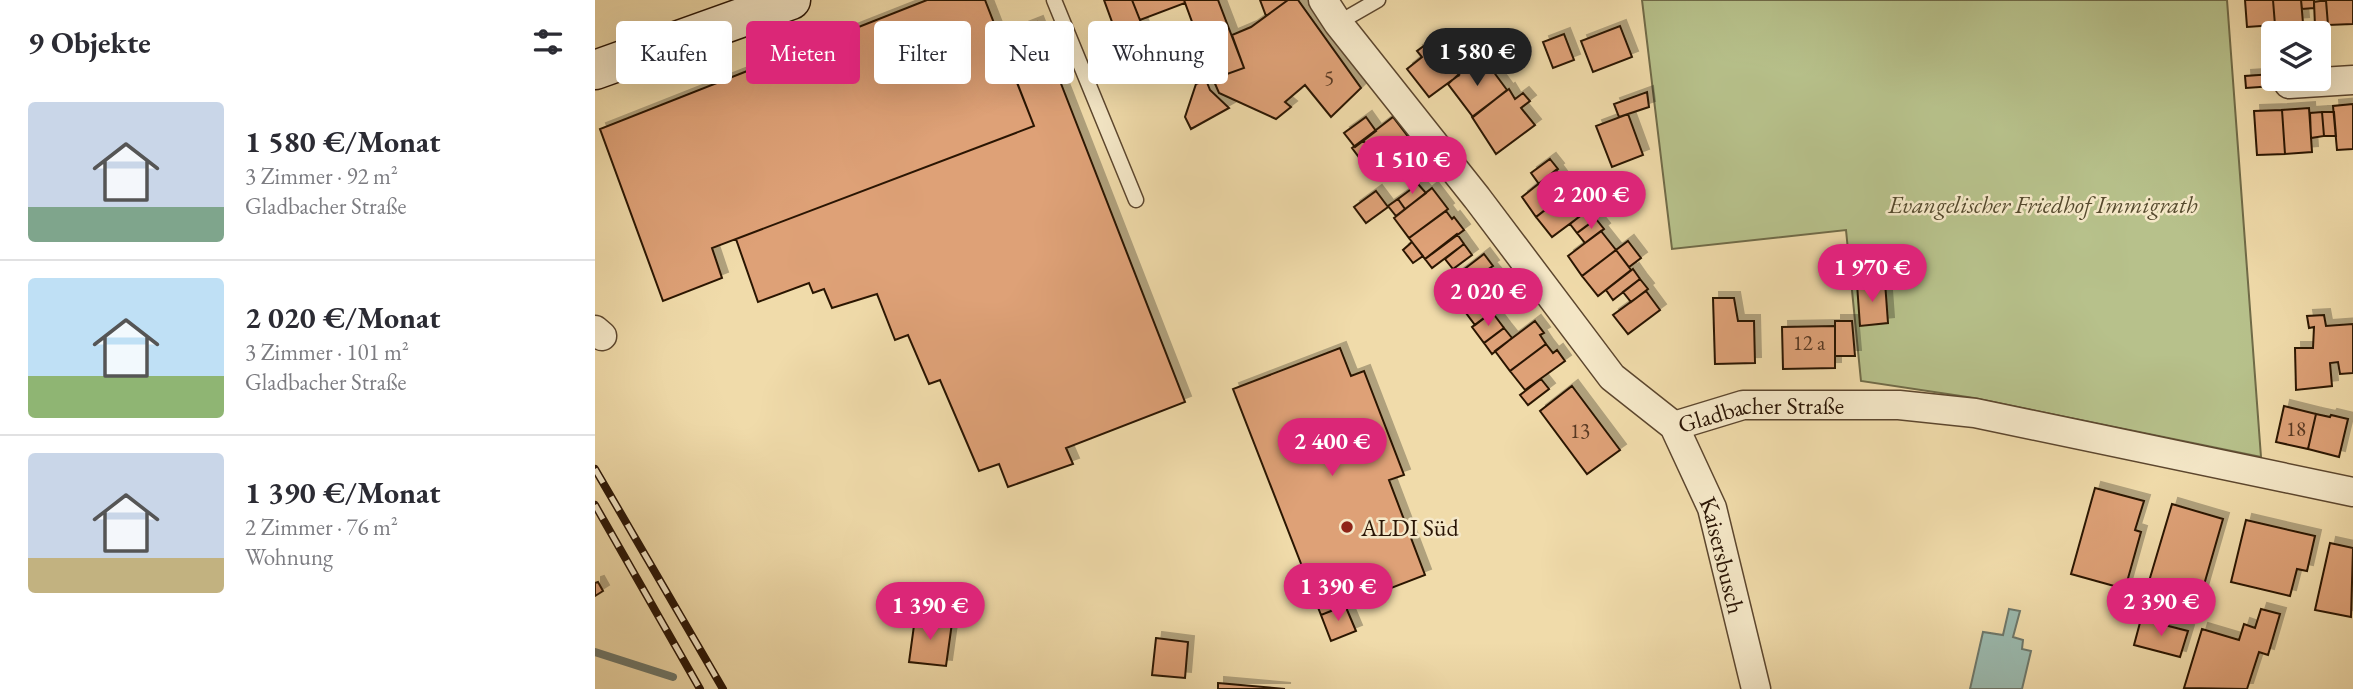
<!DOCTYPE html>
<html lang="de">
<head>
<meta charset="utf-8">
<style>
  :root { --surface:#fff; --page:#f2f2f3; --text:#2b2b33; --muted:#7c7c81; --line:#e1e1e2; --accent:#db2777 }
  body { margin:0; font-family:"EB Garamond",serif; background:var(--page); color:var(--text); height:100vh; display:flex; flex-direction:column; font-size:26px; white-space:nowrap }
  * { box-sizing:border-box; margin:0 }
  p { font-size:23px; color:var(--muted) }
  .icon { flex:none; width:38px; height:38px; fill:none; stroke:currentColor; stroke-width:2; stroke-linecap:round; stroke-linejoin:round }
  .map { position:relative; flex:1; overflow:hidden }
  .drawer { display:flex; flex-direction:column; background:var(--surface); width:595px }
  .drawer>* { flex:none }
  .banner { position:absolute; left:21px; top:21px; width:665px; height:63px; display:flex; gap:14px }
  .tools { position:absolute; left:1666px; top:21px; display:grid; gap:14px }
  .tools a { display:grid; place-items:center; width:70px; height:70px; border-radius:7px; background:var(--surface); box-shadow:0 7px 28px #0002; font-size:35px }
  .price { position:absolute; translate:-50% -60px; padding:0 16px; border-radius:24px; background:var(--accent); color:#fff; font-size:23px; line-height:46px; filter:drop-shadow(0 2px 4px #0008) }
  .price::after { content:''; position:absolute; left:50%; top:42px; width:21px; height:16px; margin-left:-10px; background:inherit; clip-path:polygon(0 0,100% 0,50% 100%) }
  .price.selected { background:#222; color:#fff }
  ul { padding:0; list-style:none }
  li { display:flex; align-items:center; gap:21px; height:175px; padding:0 28px }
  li+li { border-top:2px solid var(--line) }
  li span { display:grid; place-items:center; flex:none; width:196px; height:140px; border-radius:7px; color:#555 }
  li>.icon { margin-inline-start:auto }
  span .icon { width:84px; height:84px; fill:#fffc; stroke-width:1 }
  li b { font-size:30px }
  h2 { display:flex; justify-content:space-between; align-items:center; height:84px; padding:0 28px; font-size:30px }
  .tag { padding:0 24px; border-radius:7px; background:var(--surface); box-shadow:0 7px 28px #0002; font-size:24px; line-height:63px }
  .tag.selected { background:var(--accent); color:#fff }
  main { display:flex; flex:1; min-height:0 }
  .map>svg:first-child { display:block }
  .green { fill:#b7c18b; stroke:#706b48; stroke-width:2 }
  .water { fill:#9bbaaf; stroke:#6e786b; stroke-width:2 }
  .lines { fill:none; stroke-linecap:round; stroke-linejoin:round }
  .stream { stroke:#6e786b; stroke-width:8 }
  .building { fill:#dea177; stroke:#2a1505; stroke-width:2; filter:url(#shadow) }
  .service-casing { stroke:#5c462e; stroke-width:17 }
  .minor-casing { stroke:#5c462e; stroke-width:31 }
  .secondary-casing { stroke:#2a1505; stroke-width:41 }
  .service { stroke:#f5e8c8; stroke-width:14 }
  .minor { stroke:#f5e8c8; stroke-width:28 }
  .secondary { stroke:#f5e8c8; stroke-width:38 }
  .rail-casing { stroke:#2a1505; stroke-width:8 }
  .rail { stroke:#f5e8c8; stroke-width:5; stroke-dasharray:16; stroke-linecap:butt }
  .poi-dot { fill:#8f2418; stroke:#f5e8c8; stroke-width:2.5 }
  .labels { text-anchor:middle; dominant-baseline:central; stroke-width:5; stroke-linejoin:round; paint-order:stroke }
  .number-label { font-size:21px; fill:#573822 }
  .park-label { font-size:24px; font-style:italic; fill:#54492d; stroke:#f5e8c8 }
  .street-label { font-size:24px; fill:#2a1505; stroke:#f5e8c8 }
  .poi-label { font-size:24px; fill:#2a1505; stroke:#f5e8c8; text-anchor:start }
</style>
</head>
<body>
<main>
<section class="drawer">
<h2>9 Objekte<svg class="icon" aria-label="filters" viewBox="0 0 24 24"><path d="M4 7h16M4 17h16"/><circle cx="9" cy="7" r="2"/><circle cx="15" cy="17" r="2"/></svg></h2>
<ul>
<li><span style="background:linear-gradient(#c9d6e8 75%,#7fa58c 0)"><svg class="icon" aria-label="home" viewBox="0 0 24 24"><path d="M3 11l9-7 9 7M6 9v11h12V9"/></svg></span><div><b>1 580 €/Monat</b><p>3 Zimmer · 92 m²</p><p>Gladbacher Straße</p></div></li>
<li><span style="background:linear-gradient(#bfe0f5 70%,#8fb573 0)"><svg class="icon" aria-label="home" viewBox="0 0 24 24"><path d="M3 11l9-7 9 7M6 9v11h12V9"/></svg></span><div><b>2 020 €/Monat</b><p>3 Zimmer · 101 m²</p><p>Gladbacher Straße</p></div></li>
<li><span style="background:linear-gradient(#c9d6e8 75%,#c2b280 0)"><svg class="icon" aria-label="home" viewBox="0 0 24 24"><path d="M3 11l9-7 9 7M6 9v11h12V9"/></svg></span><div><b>1 390 €/Monat</b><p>2 Zimmer · 76 m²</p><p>Wohnung</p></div></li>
</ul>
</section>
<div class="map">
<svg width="1758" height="689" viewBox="0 0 1758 689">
  <defs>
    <filter id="shadow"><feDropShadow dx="6" dy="-6" stdDeviation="0" flood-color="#0004"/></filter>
  </defs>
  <rect width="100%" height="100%" fill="#f0dbaa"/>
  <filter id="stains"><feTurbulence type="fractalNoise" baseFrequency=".00286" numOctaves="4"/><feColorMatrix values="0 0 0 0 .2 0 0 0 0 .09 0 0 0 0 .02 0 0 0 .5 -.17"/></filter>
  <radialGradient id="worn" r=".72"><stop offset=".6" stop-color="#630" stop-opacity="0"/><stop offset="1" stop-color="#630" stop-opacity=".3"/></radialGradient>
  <path class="green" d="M1047,0H1632L1666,457L1379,398L1266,381L1251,230L1077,249Z"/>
  <path class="water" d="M1414,609L1425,611L1418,637L1428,640L1427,649L1436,651L1427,689H1375L1388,632L1408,635Z"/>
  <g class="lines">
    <path class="stream" d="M0,652L78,677"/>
  </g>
  <path class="building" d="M332,0H390L439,126L117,248L127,278L68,301L5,129Z
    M509,0H537L554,43L528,52Z
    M537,0H589L590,3L545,20Z
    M589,0H623L649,68L618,79Z
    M665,0H693L671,16Z
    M693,0H703L766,88L736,117L710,85L690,102L696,107L681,119L624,93L618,79L649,68L637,35L656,27Z
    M1650,0H1678L1680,25L1652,27Z
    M1678,0H1706L1708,23L1680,25Z
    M1706,0H1719V8L1707,9Z
    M1731,0H1758V24L1733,25Z
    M1725,1H1731L1733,25L1720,26L1719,2Z
    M442,22L590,402L471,448L478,464L413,487L404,464L384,471L345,380L334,384L313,335L300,340L282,294L237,308L229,289L218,293L214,283L163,302L141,239L439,126L404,37Z
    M1025,26L1037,57L998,72L986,41Z
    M969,34L979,60L958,68L948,42Z
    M841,37L848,47L845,50L864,75L834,97L812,69L827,57L822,51Z
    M897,44L903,59L865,73L860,57Z
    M860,57L865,73L864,75L852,60Z
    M892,63L912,90L878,117L853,84L865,73Z
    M1678,74L1679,86L1651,88L1650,76Z
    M611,80L615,90L634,108L596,129L590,117L601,84Z
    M914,89L920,99L928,93L935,101L926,108L940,125L901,154L877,117Z
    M1052,92L1054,107L1024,117L1019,104Z
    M1758,104V149L1742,150L1738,106Z
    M1714,108L1717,152L1690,154L1687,110Z
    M1687,110L1690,154L1662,155L1659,111Z
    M1727,112H1739L1741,136H1729Z
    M1727,112L1729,136L1716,138L1715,113Z
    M1033,114L1048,155L1017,167L1001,126Z
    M771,117L781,131L760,147L749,133Z
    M798,117L824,151L788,180L770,157L777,152L768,140Z
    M768,140L777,152L766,160L757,148Z
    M955,159L963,169L944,184L936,173Z
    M961,170L976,190L941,217L927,197Z
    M823,184L831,193L810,209L803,199Z
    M837,188L853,209L814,238L799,218Z
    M976,190L992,211L957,237L941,217Z
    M781,191L793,207L771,223L759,207Z
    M803,199L810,209L801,216L793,206Z
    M994,209L1001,219L982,233L975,224Z
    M851,211L857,219L859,217L869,230L830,259L814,238Z
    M1001,219L1009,229L990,243L982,233Z
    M1006,231L1021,250L987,276L973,256Z
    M862,234L869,244L837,268L830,259Z
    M1033,241L1046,258L1034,267L1021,250Z
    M817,242L828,256L818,263L808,250Z
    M869,244L877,255L858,269L850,259Z
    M1021,250L1036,270L1003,296L987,276Z
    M889,254L898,266L895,268L902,276L865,305L850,284Z
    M1038,269L1045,279L1018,300L1011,290Z
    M902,276L908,285L911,282L920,295L880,325L865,305Z
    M1045,279L1053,289L1036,302L1028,292Z
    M1290,282L1293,323L1265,326L1262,284Z
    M1051,291L1065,310L1033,334L1018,315Z
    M1118,298H1139L1143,321H1159L1160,363L1120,364Z
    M897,312L909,328L889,343L877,327Z
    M1729,315L1731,326L1758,324V373L1745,374L1743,362L1735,363L1737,386L1701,390L1700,348H1718L1719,327L1714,328L1712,316Z
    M940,321L949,333L945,335L951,344L915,371L900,351Z
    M1240,321H1257L1260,356H1240Z
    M1240,326V368L1188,369L1187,327Z
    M909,328L917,338L897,354L889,343Z
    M951,344L958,353L962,350L970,361L930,390L915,371Z
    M745,348L756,376L769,371L809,475L794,480L830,575L726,615L638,389Z
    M946,379L954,389L933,405L925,395Z
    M977,386L1025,450L992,474L945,411Z
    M1689,406L1721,414L1713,449L1681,442Z
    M1721,414L1735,417L1736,415L1753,419L1744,457L1713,449Z
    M1500,488L1549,501L1540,530L1546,532L1530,589L1476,574Z
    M1577,504L1628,519L1604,602L1552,588Z
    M1651,520L1720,536L1712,571L1702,569L1695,596L1636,582Z
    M1735,543L1758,548L1756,617L1720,610Z
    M3,582L8,591L0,596V583Z
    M750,605L761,631L736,641L726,615Z
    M1666,609L1685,614L1673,655L1664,652L1652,689L1589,688L1607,629L1644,640L1649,624L1660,628Z
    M320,618L357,623L351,666L314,662Z
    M1546,619L1593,631L1585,657L1539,645Z
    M561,638L593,642L590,678L557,675Z
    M623,683L690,689H623Z"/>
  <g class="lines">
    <g class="service-casing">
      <path id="service" d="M459,0L541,200
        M743,23L783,0"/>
    </g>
    <g class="minor-casing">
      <g id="minor">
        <path id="s1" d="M728,0L743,23L882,198L1017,377L1079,426L1117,508L1161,689"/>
        <path d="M1694,84L1758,80"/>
        <path d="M0,330L7,336"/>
        <path id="s2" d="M1079,426L1148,405H1304L1380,413L1758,492"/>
      </g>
    </g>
    <g class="secondary-casing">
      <path id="secondary" d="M0,70L196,0"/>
    </g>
    <use href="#service" class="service"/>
    <use href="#minor" class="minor"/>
    <use href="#secondary" class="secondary"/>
    <g class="rail-casing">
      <path id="rail" d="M0,469L128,689
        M0,505L105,689"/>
    </g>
    <use href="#rail" class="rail"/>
  </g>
  <circle class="poi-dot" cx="752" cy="527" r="7"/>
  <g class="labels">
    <g class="number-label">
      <text x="734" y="77">5</text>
      <text x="1214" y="342">12 a</text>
      <text x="1701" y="428">18</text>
      <text x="985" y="430">13</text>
    </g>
    <g class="park-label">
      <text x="1448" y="204">Evangelischer Friedhof Immigrath</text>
    </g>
    <g class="street-label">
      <text stroke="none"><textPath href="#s2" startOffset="89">Gladbacher Straße</textPath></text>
      <text stroke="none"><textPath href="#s1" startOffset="693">Kaisersbusch</textPath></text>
    </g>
    <g class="poi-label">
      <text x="766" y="527">ALDI Süd</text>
    </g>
  </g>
  <rect width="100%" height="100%" filter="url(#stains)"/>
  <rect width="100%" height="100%" fill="url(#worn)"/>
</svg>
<div class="tools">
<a><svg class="icon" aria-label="layers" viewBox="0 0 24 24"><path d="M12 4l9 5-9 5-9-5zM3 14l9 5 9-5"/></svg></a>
</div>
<b class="price selected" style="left:882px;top:88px">1 580 €</b>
<b class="price" style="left:817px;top:196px">1 510 €</b>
<b class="price" style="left:996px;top:231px">2 200 €</b>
<b class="price" style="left:1277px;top:304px">1 970 €</b>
<b class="price" style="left:893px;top:328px">2 020 €</b>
<b class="price" style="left:737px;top:478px">2 400 €</b>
<b class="price" style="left:743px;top:623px">1 390 €</b>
<b class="price" style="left:1566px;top:638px">2 390 €</b>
<b class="price" style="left:335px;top:642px">1 390 €</b>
<div class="banner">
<a class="tag">Kaufen</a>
<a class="tag selected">Mieten</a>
<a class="tag">Filter</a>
<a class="tag">Neu</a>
<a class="tag">Wohnung</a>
</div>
</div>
</main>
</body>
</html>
